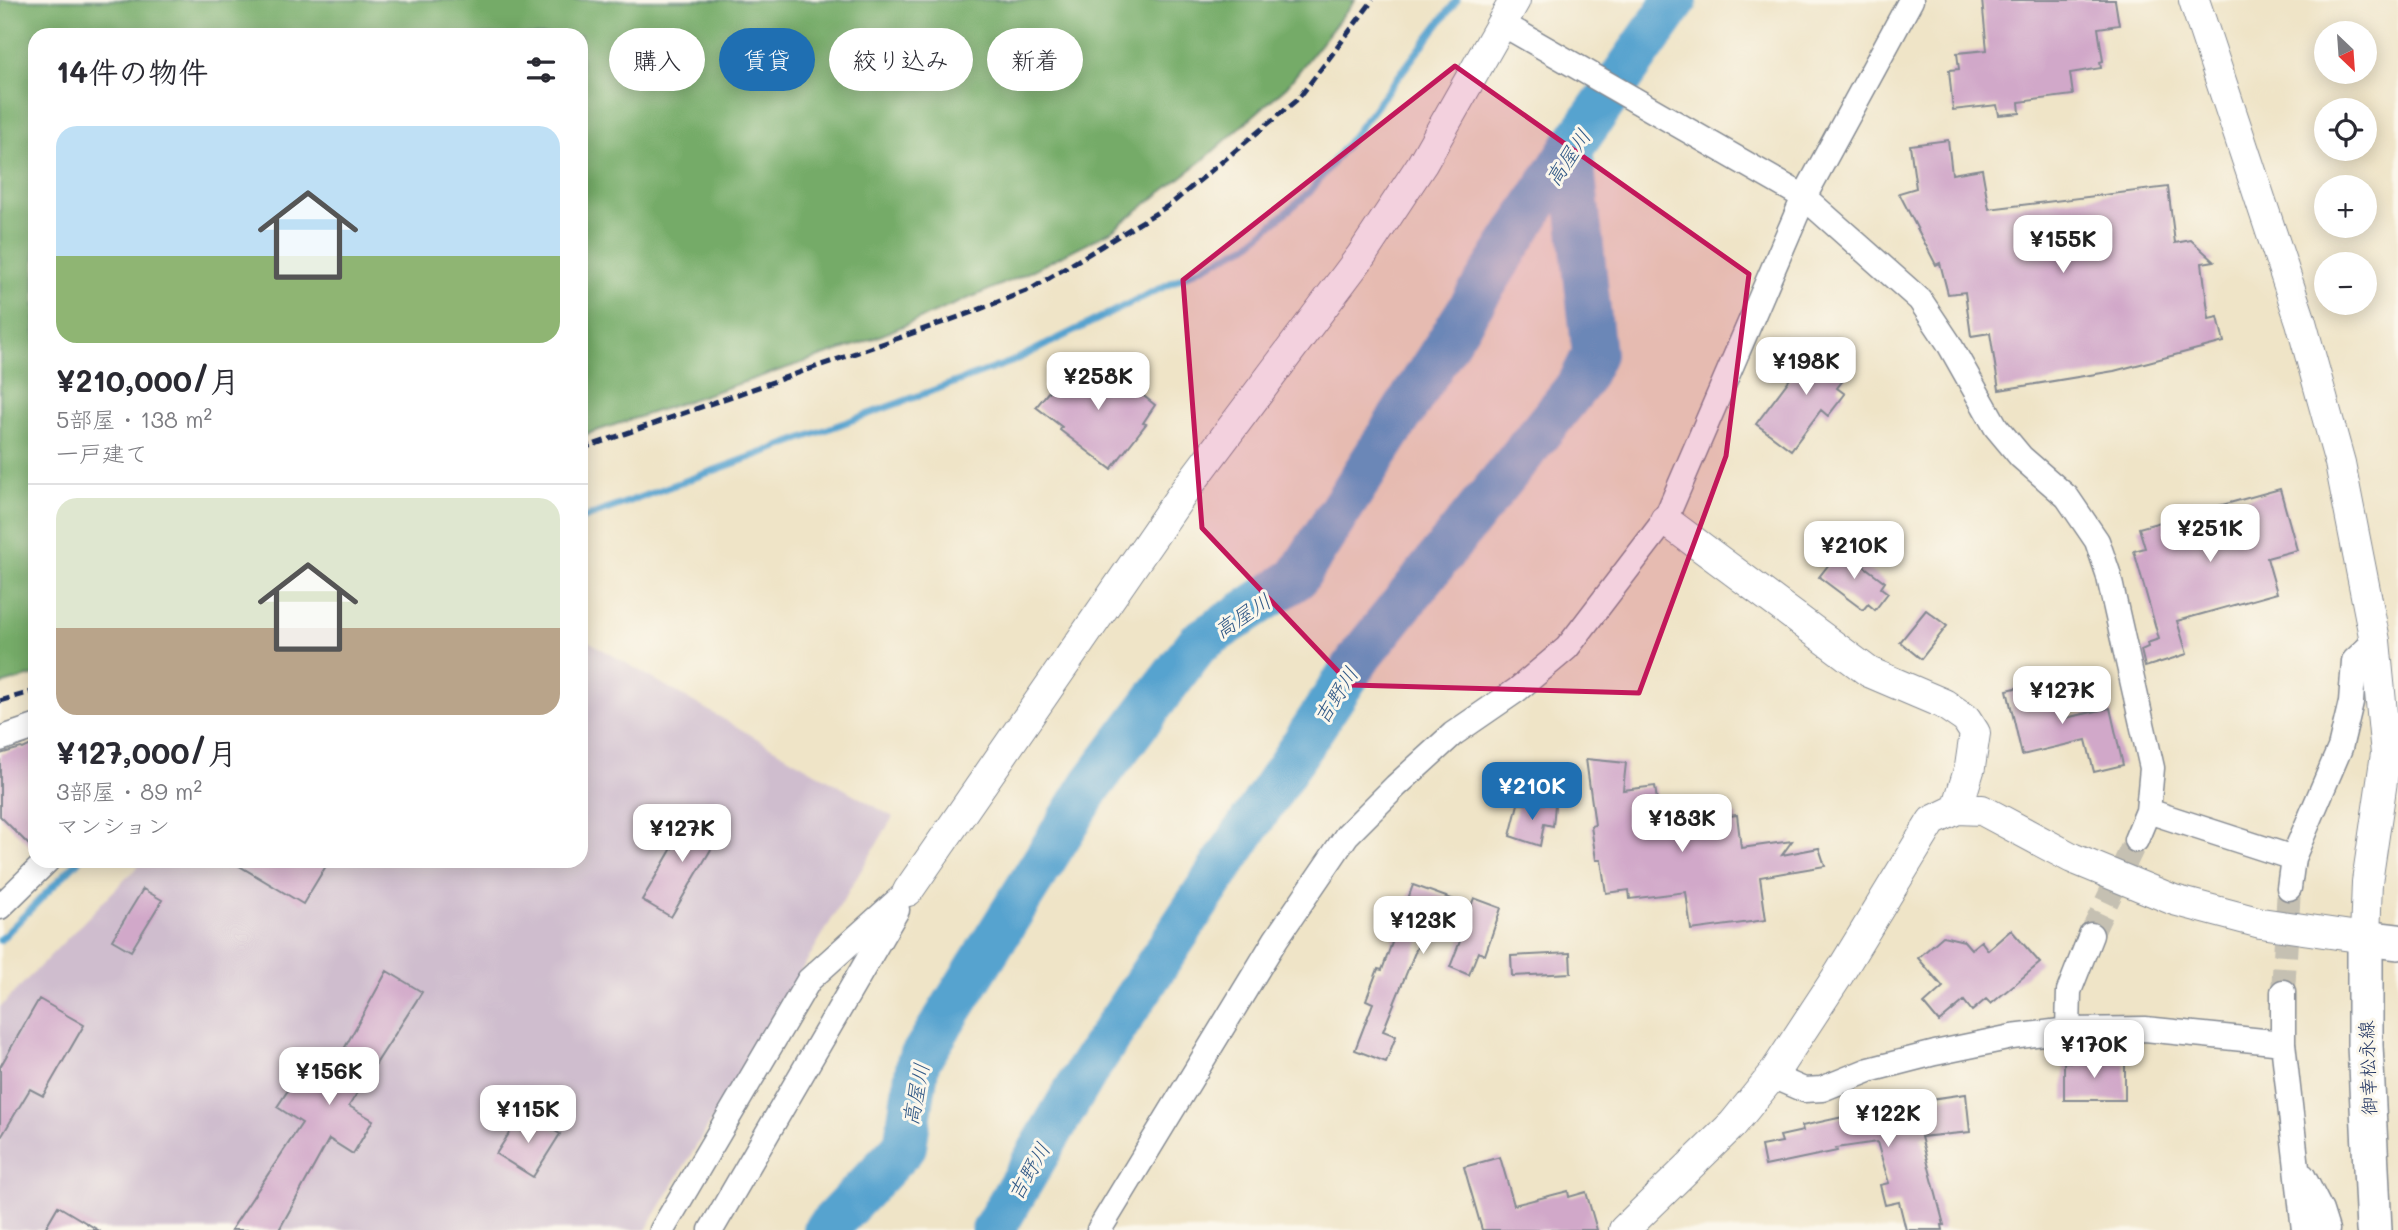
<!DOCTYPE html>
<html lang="ja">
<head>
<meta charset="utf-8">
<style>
  :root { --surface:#fff; --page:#f2f2f3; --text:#2b2b33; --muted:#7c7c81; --line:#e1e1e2; --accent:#1f6fb2 }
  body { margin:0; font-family:Mali,"Klee One",sans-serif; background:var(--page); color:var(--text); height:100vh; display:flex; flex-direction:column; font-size:26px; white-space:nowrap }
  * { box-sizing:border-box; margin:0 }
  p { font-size:23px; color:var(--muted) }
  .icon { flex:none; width:38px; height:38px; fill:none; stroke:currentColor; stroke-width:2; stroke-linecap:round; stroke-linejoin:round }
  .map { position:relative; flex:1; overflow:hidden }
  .details { position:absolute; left:28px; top:28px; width:560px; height:840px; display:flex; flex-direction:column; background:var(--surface); border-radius:21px; box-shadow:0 4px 18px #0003 }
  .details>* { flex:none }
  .guide { position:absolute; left:609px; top:28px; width:665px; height:63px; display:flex; gap:14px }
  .needle { width:46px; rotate:155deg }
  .fabs { position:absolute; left:2314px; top:21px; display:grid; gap:14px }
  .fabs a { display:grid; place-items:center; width:63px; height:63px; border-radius:50%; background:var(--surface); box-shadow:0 4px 18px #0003; font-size:35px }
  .price { position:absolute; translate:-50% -60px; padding:0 16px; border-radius:14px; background:#fff; color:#222; font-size:23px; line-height:46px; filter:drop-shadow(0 2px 4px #0008) }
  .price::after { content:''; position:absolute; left:50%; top:42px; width:21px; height:16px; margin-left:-10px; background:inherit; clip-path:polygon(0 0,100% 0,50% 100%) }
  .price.current { background:var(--accent); color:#fff }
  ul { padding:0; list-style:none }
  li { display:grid; align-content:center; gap:14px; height:371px; padding:0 28px }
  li+li { border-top:2px solid var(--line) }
  li span { display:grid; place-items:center; height:217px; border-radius:21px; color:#555 }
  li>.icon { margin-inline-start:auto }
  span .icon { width:126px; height:126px; fill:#fffc; stroke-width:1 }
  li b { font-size:30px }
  h2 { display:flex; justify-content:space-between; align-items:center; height:84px; padding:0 28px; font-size:30px }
  .pill { padding:0 24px; border-radius:32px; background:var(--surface); box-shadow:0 4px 18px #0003; font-size:24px; line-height:63px }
  .pill.current { background:var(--accent); color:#fff }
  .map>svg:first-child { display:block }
  .industrial { fill:#cfbdce }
  .forest { fill:#75ab68; stroke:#486d63; stroke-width:2 }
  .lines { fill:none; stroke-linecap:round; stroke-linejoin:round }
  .stream { stroke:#56a3cf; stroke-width:7 }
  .river { stroke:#56a3cf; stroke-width:44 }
  .building { fill:#d1a8c9 }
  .minor-tunnel { stroke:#c5c0b2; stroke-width:24; stroke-dasharray:24 12; stroke-linecap:butt }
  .minor-casing { stroke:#858a92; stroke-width:27 }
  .tertiary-casing { stroke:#858a92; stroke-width:32 }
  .secondary-casing { stroke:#858a92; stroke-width:38 }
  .minor { stroke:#fff; stroke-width:24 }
  .tertiary { stroke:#fff; stroke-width:30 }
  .secondary { stroke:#fff; stroke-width:35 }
  .rail { stroke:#1b2f5e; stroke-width:5; stroke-dasharray:10 5; stroke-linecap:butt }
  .marked { fill:#c2185b; fill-opacity:0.2; stroke:#c2185b; stroke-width:5; stroke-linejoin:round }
  .labels { text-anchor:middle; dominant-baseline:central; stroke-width:6; stroke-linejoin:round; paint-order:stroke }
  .street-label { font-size:19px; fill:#1b2f5e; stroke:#fbf7ec }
  .water-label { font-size:21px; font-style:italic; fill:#305886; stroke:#fbf7ec }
</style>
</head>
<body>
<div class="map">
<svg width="2398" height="1230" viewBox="0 0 2398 1230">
  <rect width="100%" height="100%" fill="#fbf7ec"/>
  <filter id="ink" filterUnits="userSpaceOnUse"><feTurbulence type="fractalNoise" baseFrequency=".0143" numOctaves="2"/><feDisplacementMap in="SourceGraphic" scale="14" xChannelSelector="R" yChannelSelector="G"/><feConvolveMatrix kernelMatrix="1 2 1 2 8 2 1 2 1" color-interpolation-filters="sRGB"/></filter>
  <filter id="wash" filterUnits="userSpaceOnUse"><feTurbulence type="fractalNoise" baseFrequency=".00686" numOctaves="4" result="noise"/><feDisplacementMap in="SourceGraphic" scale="28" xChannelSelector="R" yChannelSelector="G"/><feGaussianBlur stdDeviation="1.57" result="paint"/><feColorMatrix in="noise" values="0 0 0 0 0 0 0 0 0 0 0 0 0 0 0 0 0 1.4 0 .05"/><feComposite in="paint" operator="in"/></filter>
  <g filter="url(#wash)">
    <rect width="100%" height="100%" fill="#efe4c7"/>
    <path class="industrial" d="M581,637L893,817L646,1230H0V1007L143,861H581Z"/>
    <path class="forest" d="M0,0H1355L1287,86L1202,161L1111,231L1017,278L865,342L581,436V35H35V675L0,685Z"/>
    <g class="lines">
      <path class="stream" d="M581,519L1011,362L1248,245L1310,192L1457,0
        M0,940L78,861"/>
      <path class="river" d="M825,1230L905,1146L918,1062L1092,784L1198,643L1297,578L1571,149L1676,0
        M993,1230L1086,1072L1362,654L1579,384L1594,354L1571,149"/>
    </g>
    <g id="blocks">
      <path class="building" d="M1982,0H2115L2119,25L2098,28L2103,61L2100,62L2101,68L2070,73L2073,95L2019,102L2020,113L1999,115L1997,105L1953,110L1949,70L1959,69L1957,53L1987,50Z
        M1948,140L1952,174L1982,169L1989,209L2168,187L2175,243L2191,240L2214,261L2202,263L2209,319L2218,317L2224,342L2114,371L1999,390L1990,333L1971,336L1965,292L1948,294L1940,263L1936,265L1899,193L1916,188L1910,145Z
        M1817,343L1852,369L1837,388L1845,394L1828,416L1821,410L1791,450L1756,424Z
        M1101,362L1155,405L1143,423L1146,424L1111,469L1060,430L1062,427L1036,407L1067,369L1084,382Z
        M2280,489L2297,550L2267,558L2277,593L2177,621L2187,654L2145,667L2141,650L2148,647L2147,643L2159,639L2134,551L2145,548L2139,528Z
        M1841,549L1885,582L1881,588L1888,593L1875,610L1868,604L1863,610L1819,577Z
        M1926,610L1947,626L1921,659L1900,642Z
        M2051,680L2061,719L2110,708L2123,765L2094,772L2086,740L2022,755L2007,690Z
        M35,743V851L0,816V754L21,748L23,749Z
        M1586,759L1626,763L1623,790L1655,786L1658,808L1668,807L1671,824L1737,815L1741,848L1792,841L1782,855L1819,848L1825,866L1760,877L1766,920L1691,930L1686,892L1630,899L1629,890L1606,893L1601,860H1596L1591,826L1595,825Z
        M1526,802L1555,805L1553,826L1544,824L1540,846L1510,836L1518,804H1526Z
        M693,812L723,829L671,917L642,900Z
        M231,861H329L303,904Z
        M1413,885L1471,906L1474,898L1501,908L1485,955L1478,952L1469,975L1450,967L1462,936L1428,920L1383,1031L1396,1036L1386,1062L1355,1050L1373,1003L1366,1000L1378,969L1382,970Z
        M143,889L162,900L131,951L112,940Z
        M2011,930L2040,963L1991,1004L1986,999L1972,1011L1964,1001L1939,1022L1924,1004L1943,987L1918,958L1943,936L1964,941L1971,949L1981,941L1988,950Z
        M1570,953L1571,973L1512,976L1511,956Z
        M387,971L422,992L349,1106L373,1120L353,1154L329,1139L279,1230H231L302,1123L277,1107L298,1075L322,1089Z
        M39,999L84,1025L43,1096L30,1089L0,1139V1067Z
        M2073,1060H2115L2114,1063H2125V1100H2064V1062H2073Z
        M1966,1094L1970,1132L1921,1137L1944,1225H1942L1943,1230H1906L1899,1202L1885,1205L1880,1185L1889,1183L1877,1142L1836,1148L1837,1151L1765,1166L1761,1146L1782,1142L1780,1136L1803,1131L1802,1126L1861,1113L1860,1109Z
        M530,1116L560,1134L533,1177L496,1154L517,1121L525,1126Z
        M1500,1157L1514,1205L1568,1191L1569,1197L1586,1192L1597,1230H1482L1464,1167Z
        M58,1206L98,1230H44Z"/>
    </g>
  </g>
  <g filter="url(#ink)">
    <use href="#blocks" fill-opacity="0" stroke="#858a92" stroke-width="2"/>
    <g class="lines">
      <path class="minor-tunnel" d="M2091,935L2136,840
        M2283,992L2289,888"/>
      <g class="minor-casing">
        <path id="minor" d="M1501,23L1804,197L1920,300L1948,342L1996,427L2021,457L2067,497L2097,541L2108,573L2152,768L2148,811L2136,840
          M0,739L35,727
          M2148,811L2293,858
          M2289,888L2293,858L2340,748L2351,702L2354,661L2375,641
          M0,907L47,861
          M2283,992V1043L2304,1230
          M2068,1030L2069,991L2091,935
          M1772,1076L1804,1090L1822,1089L1869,1070L1935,1053L2012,1037L2068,1030L2145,1029L2283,1043
          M2303,1176L2321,1211L2327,1230
          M662,1230L809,980L908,891
          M711,1230L897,910
          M1099,1230L1276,939L1347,835L1396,786L1453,734L1517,690L1567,648L1665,520L1804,197L1911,0"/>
      </g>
      <g class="tertiary-casing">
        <path id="tertiary" d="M1665,520L1869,672L1944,704L1966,719L1975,733L1970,767L1957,809
          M908,891L1183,493L1361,256L1422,164L1515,0
          M1624,1230L1733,1124L1772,1076L1839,974L1932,821L1957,809L1982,810L2072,858L2174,900L2261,923L2365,938L2367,882L2386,754L2375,641L2340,463L2301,322L2194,0"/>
      </g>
      <g class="secondary-casing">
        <path id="secondary" d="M2374,1230L2365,1045V938L2398,942"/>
      </g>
      <use href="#minor" class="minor"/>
      <use href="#tertiary" class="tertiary"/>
      <use href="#secondary" class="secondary"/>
      <path class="rail" d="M581,449L970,313L1031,289L1171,204L1299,98L1373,0
        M0,701L35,691"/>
    </g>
  </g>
  <path class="marked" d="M1455,66L1749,274L1726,456L1639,693L1351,685L1202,528L1183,280Z"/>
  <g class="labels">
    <g class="street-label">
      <text transform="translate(2367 1068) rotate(-92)">御幸松永線</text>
    </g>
    <g class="water-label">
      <text transform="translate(1567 157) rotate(-56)">高屋川</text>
      <text transform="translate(1242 615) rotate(-33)">高屋川</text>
      <text transform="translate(1335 695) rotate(-57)">吉野川</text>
      <text transform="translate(915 1094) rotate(-79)">高屋川</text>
      <text transform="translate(1028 1171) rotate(-60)">吉野川</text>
    </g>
  </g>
</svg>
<div class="fabs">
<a><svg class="needle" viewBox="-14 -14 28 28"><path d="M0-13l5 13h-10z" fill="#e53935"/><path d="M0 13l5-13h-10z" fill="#7c7c81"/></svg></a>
<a><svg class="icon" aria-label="locate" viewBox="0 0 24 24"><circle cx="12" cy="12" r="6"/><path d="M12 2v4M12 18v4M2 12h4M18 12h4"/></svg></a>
<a>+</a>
<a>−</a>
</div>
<b class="price" style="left:2063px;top:275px">¥155K</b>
<b class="price" style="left:1806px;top:397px">¥198K</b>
<b class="price" style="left:1098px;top:412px">¥258K</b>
<b class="price" style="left:2210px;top:564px">¥251K</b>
<b class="price" style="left:1854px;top:581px">¥210K</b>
<b class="price" style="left:2062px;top:726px">¥127K</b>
<b class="price current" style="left:1532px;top:822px">¥210K</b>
<b class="price" style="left:1682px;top:854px">¥183K</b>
<b class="price" style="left:682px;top:864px">¥127K</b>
<b class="price" style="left:1423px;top:956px">¥123K</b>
<b class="price" style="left:2094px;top:1080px">¥170K</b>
<b class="price" style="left:329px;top:1107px">¥156K</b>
<b class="price" style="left:528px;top:1145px">¥115K</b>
<b class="price" style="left:1888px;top:1149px">¥122K</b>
<div class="guide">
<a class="pill">購入</a>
<a class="pill current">賃貸</a>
<a class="pill">絞り込み</a>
<a class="pill">新着</a>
</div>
<section class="details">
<h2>14件の物件<svg class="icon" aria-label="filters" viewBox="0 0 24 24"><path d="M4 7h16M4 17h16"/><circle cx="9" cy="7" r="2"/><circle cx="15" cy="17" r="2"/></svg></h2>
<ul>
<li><span style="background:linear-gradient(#bfe0f5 60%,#8fb573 0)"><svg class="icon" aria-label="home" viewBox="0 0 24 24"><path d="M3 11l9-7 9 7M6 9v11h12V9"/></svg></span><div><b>¥210,000/月</b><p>5部屋 · 138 m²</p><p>一戸建て</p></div></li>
<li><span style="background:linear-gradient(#dfe7d0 60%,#b9a48a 0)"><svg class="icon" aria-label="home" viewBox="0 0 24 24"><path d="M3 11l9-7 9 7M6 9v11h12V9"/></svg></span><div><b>¥127,000/月</b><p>3部屋 · 89 m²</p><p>マンション</p></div></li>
</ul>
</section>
</div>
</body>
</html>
